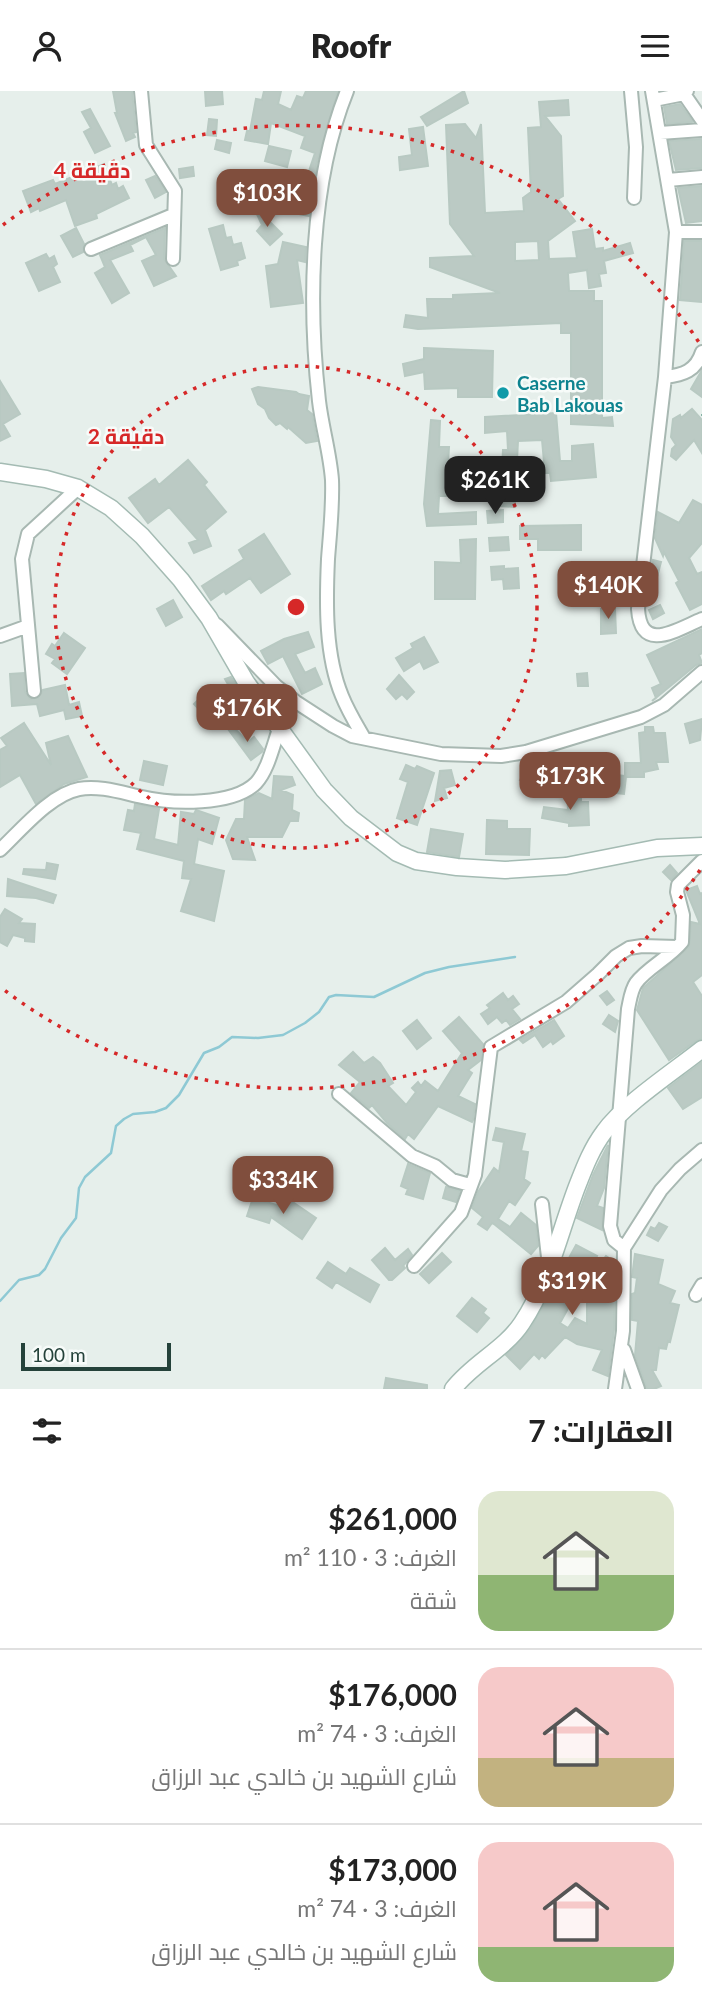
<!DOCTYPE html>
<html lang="ar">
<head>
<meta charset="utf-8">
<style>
  :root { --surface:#fff; --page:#f6f6f6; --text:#222; --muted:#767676; --line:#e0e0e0; --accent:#804e3d }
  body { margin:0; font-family:Lato,Cairo,sans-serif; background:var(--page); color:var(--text); direction:rtl; height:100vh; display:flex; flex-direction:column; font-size:26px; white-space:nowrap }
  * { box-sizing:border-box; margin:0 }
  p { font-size:23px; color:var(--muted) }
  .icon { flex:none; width:38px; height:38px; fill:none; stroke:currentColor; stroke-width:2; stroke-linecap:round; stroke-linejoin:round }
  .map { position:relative; height:1298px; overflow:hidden; direction:ltr }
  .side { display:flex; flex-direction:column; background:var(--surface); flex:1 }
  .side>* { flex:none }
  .scale { position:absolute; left:21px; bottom:18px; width:150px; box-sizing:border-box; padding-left:7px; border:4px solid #24423a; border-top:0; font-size:19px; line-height:24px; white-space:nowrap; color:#24423a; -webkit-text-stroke:5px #f7fbf9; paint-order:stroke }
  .price { position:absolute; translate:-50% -60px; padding:0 16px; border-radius:14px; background:var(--accent); color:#fff; font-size:23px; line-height:46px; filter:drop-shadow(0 2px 4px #0008) }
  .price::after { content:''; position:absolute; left:50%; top:42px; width:21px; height:16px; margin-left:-10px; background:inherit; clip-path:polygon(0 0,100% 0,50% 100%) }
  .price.current { background:#222; color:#fff }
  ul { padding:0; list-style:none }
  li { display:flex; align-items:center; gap:21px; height:175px; padding:0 28px }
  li+li { border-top:2px solid var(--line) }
  li span { display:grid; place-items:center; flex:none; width:196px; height:140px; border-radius:21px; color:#555 }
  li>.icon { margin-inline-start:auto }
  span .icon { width:84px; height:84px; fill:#fffc; stroke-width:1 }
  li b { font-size:30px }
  h2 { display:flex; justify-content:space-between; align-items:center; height:84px; padding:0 28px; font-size:30px }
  header { display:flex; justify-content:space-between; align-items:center; height:91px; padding:0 28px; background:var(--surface); font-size:32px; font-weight:800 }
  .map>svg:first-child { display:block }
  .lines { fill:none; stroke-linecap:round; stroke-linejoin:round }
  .stream { stroke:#8ec9d4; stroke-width:2.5 }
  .building { fill:#bbcac4; stroke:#b8c9c2; stroke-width:2; fill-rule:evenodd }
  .street-casing { stroke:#a8b8b2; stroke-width:16 }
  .secondary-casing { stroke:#a4bbb3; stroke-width:19 }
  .path { stroke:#86b3a5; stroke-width:2; stroke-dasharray:3.5 5; stroke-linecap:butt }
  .street { stroke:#fff; stroke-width:12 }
  .secondary { stroke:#fff; stroke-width:16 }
  .ring { fill:none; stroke:#d62828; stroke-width:3.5; stroke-dasharray:3.5 7 }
  .culture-dot { fill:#0f9aa8; stroke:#f7fbf9; stroke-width:2.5 }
  .labels { text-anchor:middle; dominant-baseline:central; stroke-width:5; stroke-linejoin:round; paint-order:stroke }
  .culture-label { font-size:19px; font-weight:bold; fill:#0d838f; stroke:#f7fbf9; text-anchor:start }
  .centre { fill:#d62828; stroke:#f7fbf9; stroke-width:3.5 }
  .ring-label { font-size:21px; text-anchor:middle; font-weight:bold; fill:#d62828; stroke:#f7fbf9; stroke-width:5; stroke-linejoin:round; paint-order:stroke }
</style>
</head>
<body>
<header><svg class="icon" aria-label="menu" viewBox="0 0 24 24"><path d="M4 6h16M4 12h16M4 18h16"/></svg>Roofr<svg class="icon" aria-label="person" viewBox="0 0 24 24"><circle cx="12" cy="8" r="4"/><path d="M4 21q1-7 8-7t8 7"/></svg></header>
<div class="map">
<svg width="702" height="1298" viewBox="0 0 702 1298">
  <rect width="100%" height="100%" fill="#e6efeb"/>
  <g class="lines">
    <path class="stream" d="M0,1210L19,1189L39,1184L45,1178L61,1147L76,1127L79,1097L85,1086L111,1062L116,1035L124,1028L133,1023L155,1021L166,1017L179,1004L204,962L219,956L232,946L258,947L283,944L305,932L319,921L329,906L336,904L374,906L425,882L449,876L515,866"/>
  </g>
  <path class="building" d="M113,0H132L136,41L133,42L135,46L126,50L115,22H117Z
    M205,0H222L223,13L206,15Z
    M264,0H281L278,13L291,19L297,5L303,7L306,0H338L317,71L309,125L284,120L290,92L304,95L315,62L301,57L305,45L271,32L268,53L245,49L247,40H250L256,8L262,9Z
    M464,0L468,12L427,35L421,26Z
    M568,9L569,24L545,25L561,45L563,105L558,108L575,130L548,150L549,168L577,167L573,141L592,138L595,158L603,157V160L630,152L633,162L604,170L606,182L599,183L601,195L589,197L587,179L568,182L569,200H594V210H602V327L612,326L613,335L571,333V242H561V232L418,238L404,236L406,224L428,227L427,208H453V204L500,202L430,176V167L474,165L450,133L446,34L465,33L476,47L481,33L485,122L524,120L523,107L531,101L528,37L541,36L539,11ZM538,150L539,169L515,170V151Z
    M680,13L693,31L667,33L664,16Z
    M90,18L110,55L95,62L84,41L91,37L82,21Z
    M209,28L217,29L216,45L207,44Z
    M423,36L428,75L400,79L399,66L412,64L409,38Z
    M702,48V77L676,79L669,50Z
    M217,49L231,52L229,62L215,58Z
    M269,55L291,60L287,76L265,70Z
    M104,73L112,94L116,92L118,98L123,95L129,107L96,123L97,127L75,135L66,109L40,120L39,117L31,121L23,100L53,89L55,93Z
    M193,76L194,85L180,87L179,78Z
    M155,85L166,101L155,107L146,89Z
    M702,95V130L686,132L678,97Z
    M255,116L282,143L270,154L257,140L262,134L254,117Z
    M223,134L226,147L231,146L233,154L241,152L245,167L237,170L238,174L221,179L209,138Z
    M76,137L84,153L83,161L73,166L61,145Z
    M165,137L164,168L176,185L154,195L142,170L156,164L146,146L130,154L133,160L110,169L129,202L112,212L95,182L105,176L100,164Z
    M684,150H702V211L680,209Z
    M283,151L306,156L305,171L297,169L303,212L271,216L266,175L278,173Z
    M46,163L49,168L54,165L57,173L53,176L60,191L39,200L26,172Z
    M424,257L493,260L492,306H458V297L425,298L424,281L405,285L403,273L424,268Z
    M702,279V306L691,298Z
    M0,290L20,323L3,333L10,345L0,350Z
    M258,296L296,301L299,303L309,305L307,319L312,323L317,350L306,352L288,336L287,338L280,332L276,334L269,327L265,318L258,313L252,298Z
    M692,318L702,329V362L694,349L676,369L671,365L672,358L676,354L671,346L673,328L680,324L681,327Z
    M556,322L560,370H572V355L593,353L596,386L551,390L550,382H545L542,349L518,350L516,389H527V396H534V408H515V416L500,415L503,359H508L507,340L485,342V326Z
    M431,329L440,330L439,356H449L446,405H439L438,423L476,421V433L427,435L424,413Z
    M188,369L207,391L204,394L226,421L205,439L211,455L194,462L189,452L198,449L169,416L148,432L129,407L155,388L159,394Z
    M693,409L702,414V452L689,467L697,483L702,481V513L690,519L676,492L679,490L664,461L663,465L655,447L658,421L679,432Z
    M503,419V431L488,432L487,420Z
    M581,434V459H538V448H520V435Z
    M264,443L290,483L261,502L250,487L226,503L224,500L211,509L202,495L244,468L239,459Z
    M508,446L509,459L490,460L489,447Z
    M476,448L475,508H435V471L461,472L460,449Z
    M653,469L661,471L657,486L651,484Z
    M504,475V478L518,477L519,497L504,498L503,488L492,489L491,476Z
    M173,509L182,526L166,535L157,518Z
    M660,514L664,522L653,528L649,519Z
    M601,518H615L616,542L601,543Z
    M702,538V562L699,564L702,572L696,574L652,610L656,607L652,597L661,593L647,564Z
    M308,541L314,556L295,563L305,582L315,577L322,593L302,603L283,565L268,573L261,560L284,548Z
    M64,542L85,557L67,583L52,572L55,568L46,563L52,553L55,555Z
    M424,546L438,571L424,578L420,570L404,580L396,567L413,557L411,553Z
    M24,582L25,601L30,608L38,607L43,599L65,594L69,614L79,611L82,625L66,628L64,619L40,625L37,613L12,615L10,583Z
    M587,582L588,595H578L577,583Z
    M399,584L414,601L407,608L402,603L396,608L387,598Z
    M231,586L243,604L240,606L248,620L236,626L225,607L233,602L225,588Z
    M203,604L221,622L211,631L194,613Z
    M702,628L700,649L690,652L685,633Z
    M24,632L51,674L46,652L68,645L87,686L64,693L36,713L20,684L0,696V659L7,655L1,647Z
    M232,635L248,651L254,646L263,658L262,661L251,669L228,638Z
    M645,636H653L654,642H665L668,671H656L658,678L644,681V686H626L624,703L597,700L600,682L625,685V672H641L639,642L645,641Z
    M559,665H576V674L559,675Z
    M144,670L167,675L163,694L140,689Z
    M406,674L415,678L417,675L434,682L417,734L397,727L408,691L400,688Z
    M451,679L455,694L444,697L447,707L435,710L440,680Z
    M526,679L537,685L531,695L520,689Z
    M274,685L292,686L295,694L281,699L293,704L292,719L299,722L298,730H290L282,746H247L255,769L233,768L226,749L236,728H244L245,709L259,702L272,708Z
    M581,701V711H588L589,734L569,735V732L542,727L544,716L568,719L567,702Z
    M135,713L159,718L154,748L178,754L181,721L194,723L196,719L219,727L212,753L198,748L194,773L224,780L214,830L181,820L191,788L182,787L184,770L137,758L141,742L124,739L128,719L134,720Z
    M487,729L507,730V738H530L529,764L486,763Z
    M431,738L463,743L459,766L427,761Z
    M47,772L58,774L55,788L23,783L24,778L46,779Z
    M670,774L677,782L671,789L663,781Z
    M8,788L56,804L53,812L36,807L7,805Z
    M697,795L700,803L702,802V884L693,891L702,905V948L696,950L669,969L637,919L643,897L689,856L691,831L700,833L686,799Z
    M5,818L22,828L19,832L35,833L34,851L25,850V847L13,844L7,855L0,851V826Z
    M607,900L614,909L607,914L600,905Z
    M503,902L508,909L513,905L519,913L512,918L520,928L510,934L506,929L502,932L497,926L488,933L481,923L490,917L487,914Z
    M609,924L618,930L615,941L603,933Z
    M459,926L483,953L481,969L468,979L472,982L458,1005L475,1013L473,1029L472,1031L438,1015L414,1048L408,1043L405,1048L387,1032L372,1014L369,1017L351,1002L360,991L339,974L353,961L364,972L373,966L380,972L393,992L388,995L406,1014L416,1001L412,997L418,991L421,995L425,990L438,1000L462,962L443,940Z
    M417,929L431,947L417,958L403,940Z
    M554,929L564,945L553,953L551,950L543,956L535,944L523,952L520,949Z
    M702,971V1006L683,1018L668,997Z
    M496,1037L525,1043L521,1060L528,1061L524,1088L530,1092L515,1114L509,1110L498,1128L510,1136L521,1122L536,1134L538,1155L531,1163L494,1133L492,1132L487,1139L478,1133L483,1126L472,1117L478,1101L494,1077L499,1081L504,1051L493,1049Z
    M608,1054L604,1097L597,1115L603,1117L602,1139L577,1127L593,1084Z
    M408,1073L430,1082L423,1108L406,1103L408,1098L401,1095Z
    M446,1096L460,1100L456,1111L443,1107Z
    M253,1107L283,1116L288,1108L316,1127L302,1148L271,1126L269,1132L247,1125Z
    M659,1132L667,1136L658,1150L647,1144L651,1136L655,1138Z
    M576,1154L597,1165L560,1232L568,1237L575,1227L587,1233V1211L603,1188L615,1196L614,1239L608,1285L593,1279L602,1259L577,1253L565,1246L545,1267L542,1264L539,1268L534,1263L520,1278L506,1264L531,1237Z
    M385,1157L395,1169L408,1158L412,1164L403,1175L405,1177L392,1189H389L372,1169Z
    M442,1162L451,1171L429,1192L420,1183Z
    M635,1163L663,1169L658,1193L675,1200L670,1212L679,1214L670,1251L668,1250L666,1258L659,1257L656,1279H652L661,1295L654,1298H647L635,1264L638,1230L632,1229V1203L635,1202L637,1187L632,1186Z
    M606,1165L615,1171V1183L599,1174Z
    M328,1171L346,1183L350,1177L379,1194L370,1211L336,1191L332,1197L317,1187Z
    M472,1207L486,1218L483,1222L489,1227L477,1241L457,1225Z
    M386,1287L427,1294V1298H384Z"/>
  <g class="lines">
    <g class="street-casing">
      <path id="street" d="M141,0L146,54L175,100L173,168
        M347,0C310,92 308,212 319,310C322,336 330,362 332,389C333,415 330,442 328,468C326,512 325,564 342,605C348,620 356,633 364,647
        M631,0L636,56L634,107
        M652,0L676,141L665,286L638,518C641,563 676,539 702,528
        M684,3L702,29
        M654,9L684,3L687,0
        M660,42L702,39
        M668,89L702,86
        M676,141H702
        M91,158L173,124
        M665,286C683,284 696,280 702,261
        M217,534L276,595L296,611L333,635L352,645L441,663L501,665L526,661L641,626L664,614L702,581
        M0,545L28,535
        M34,600L22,468L28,443L78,397
        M0,759C21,739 51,703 79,698C99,694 123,702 142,706C172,713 233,715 256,692C268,679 273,655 279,638
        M339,1003L412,1065L435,1075L452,1089L470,1094
        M542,1113L549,1175
        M624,1157L614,1149L610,1135L628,918C630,909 631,899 636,892C647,877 669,867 682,851L683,824L677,801L678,794L702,770
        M414,1175L461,1122L475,1084L491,956L566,911L598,883L616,865L629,857L642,855L677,856
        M696,1204L702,1194
        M624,1259L638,1298
        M615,1298L623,1240L624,1157L661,1099L680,1078L702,1059"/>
    </g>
    <g class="secondary-casing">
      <path id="secondary" d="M0,381L46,388L78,397L111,417L142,445L181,489L209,527L246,591L324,699L351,727L397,762L416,770L457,776L505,779L566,775L657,757L702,755
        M453,1298C473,1272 504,1259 522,1232C550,1190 560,1139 578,1093C585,1075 592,1057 604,1041C624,1013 673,981 702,958"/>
    </g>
    <path class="path" d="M701,324H702"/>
    <use href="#street" class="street"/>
    <use href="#secondary" class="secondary"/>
  </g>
  <g class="ring">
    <circle cx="296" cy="516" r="241"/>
    <path d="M700 779A482 482 0 0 1 3 898M3 134A482 482 0 0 1 700 253"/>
  </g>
  <circle class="culture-dot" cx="503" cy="302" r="7"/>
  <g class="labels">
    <g class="culture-label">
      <text x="517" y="291">Caserne<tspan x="517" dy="22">Bab Lakouas</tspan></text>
    </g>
  </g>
  <circle cx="296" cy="516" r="10" class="centre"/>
  <g class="ring-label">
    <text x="92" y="87">4 دقيقة</text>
    <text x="126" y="353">2 دقيقة</text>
  </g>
</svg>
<div class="scale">100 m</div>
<b class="price" style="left:267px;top:138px">$103K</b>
<b class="price current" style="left:495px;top:425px">$261K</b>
<b class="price" style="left:608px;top:530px">$140K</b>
<b class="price" style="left:247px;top:653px">$176K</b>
<b class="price" style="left:570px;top:721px">$173K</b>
<b class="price" style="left:283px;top:1125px">$334K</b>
<b class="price" style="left:572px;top:1226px">$319K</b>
</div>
<section class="side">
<h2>العقارات: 7<svg class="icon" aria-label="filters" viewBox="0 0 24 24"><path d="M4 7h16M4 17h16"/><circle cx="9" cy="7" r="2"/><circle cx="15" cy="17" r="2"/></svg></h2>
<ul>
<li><span style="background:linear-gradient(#dfe7d0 60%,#8fb573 0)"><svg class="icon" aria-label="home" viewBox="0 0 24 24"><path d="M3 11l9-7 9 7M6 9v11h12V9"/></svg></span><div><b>$261,000</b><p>الغرف: 3 · 110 m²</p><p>شقة</p></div></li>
<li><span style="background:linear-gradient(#f6c9c9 65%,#c2b280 0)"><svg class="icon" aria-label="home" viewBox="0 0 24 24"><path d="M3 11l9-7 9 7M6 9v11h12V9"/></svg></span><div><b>$176,000</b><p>الغرف: 3 · 74 m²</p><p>شارع الشهيد بن خالدي عبد الرزاق</p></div></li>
<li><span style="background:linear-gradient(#f6c9c9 75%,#8fb573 0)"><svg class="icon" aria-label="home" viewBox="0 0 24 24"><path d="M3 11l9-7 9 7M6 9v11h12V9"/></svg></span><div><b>$173,000</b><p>الغرف: 3 · 74 m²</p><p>شارع الشهيد بن خالدي عبد الرزاق</p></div></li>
</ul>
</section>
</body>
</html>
